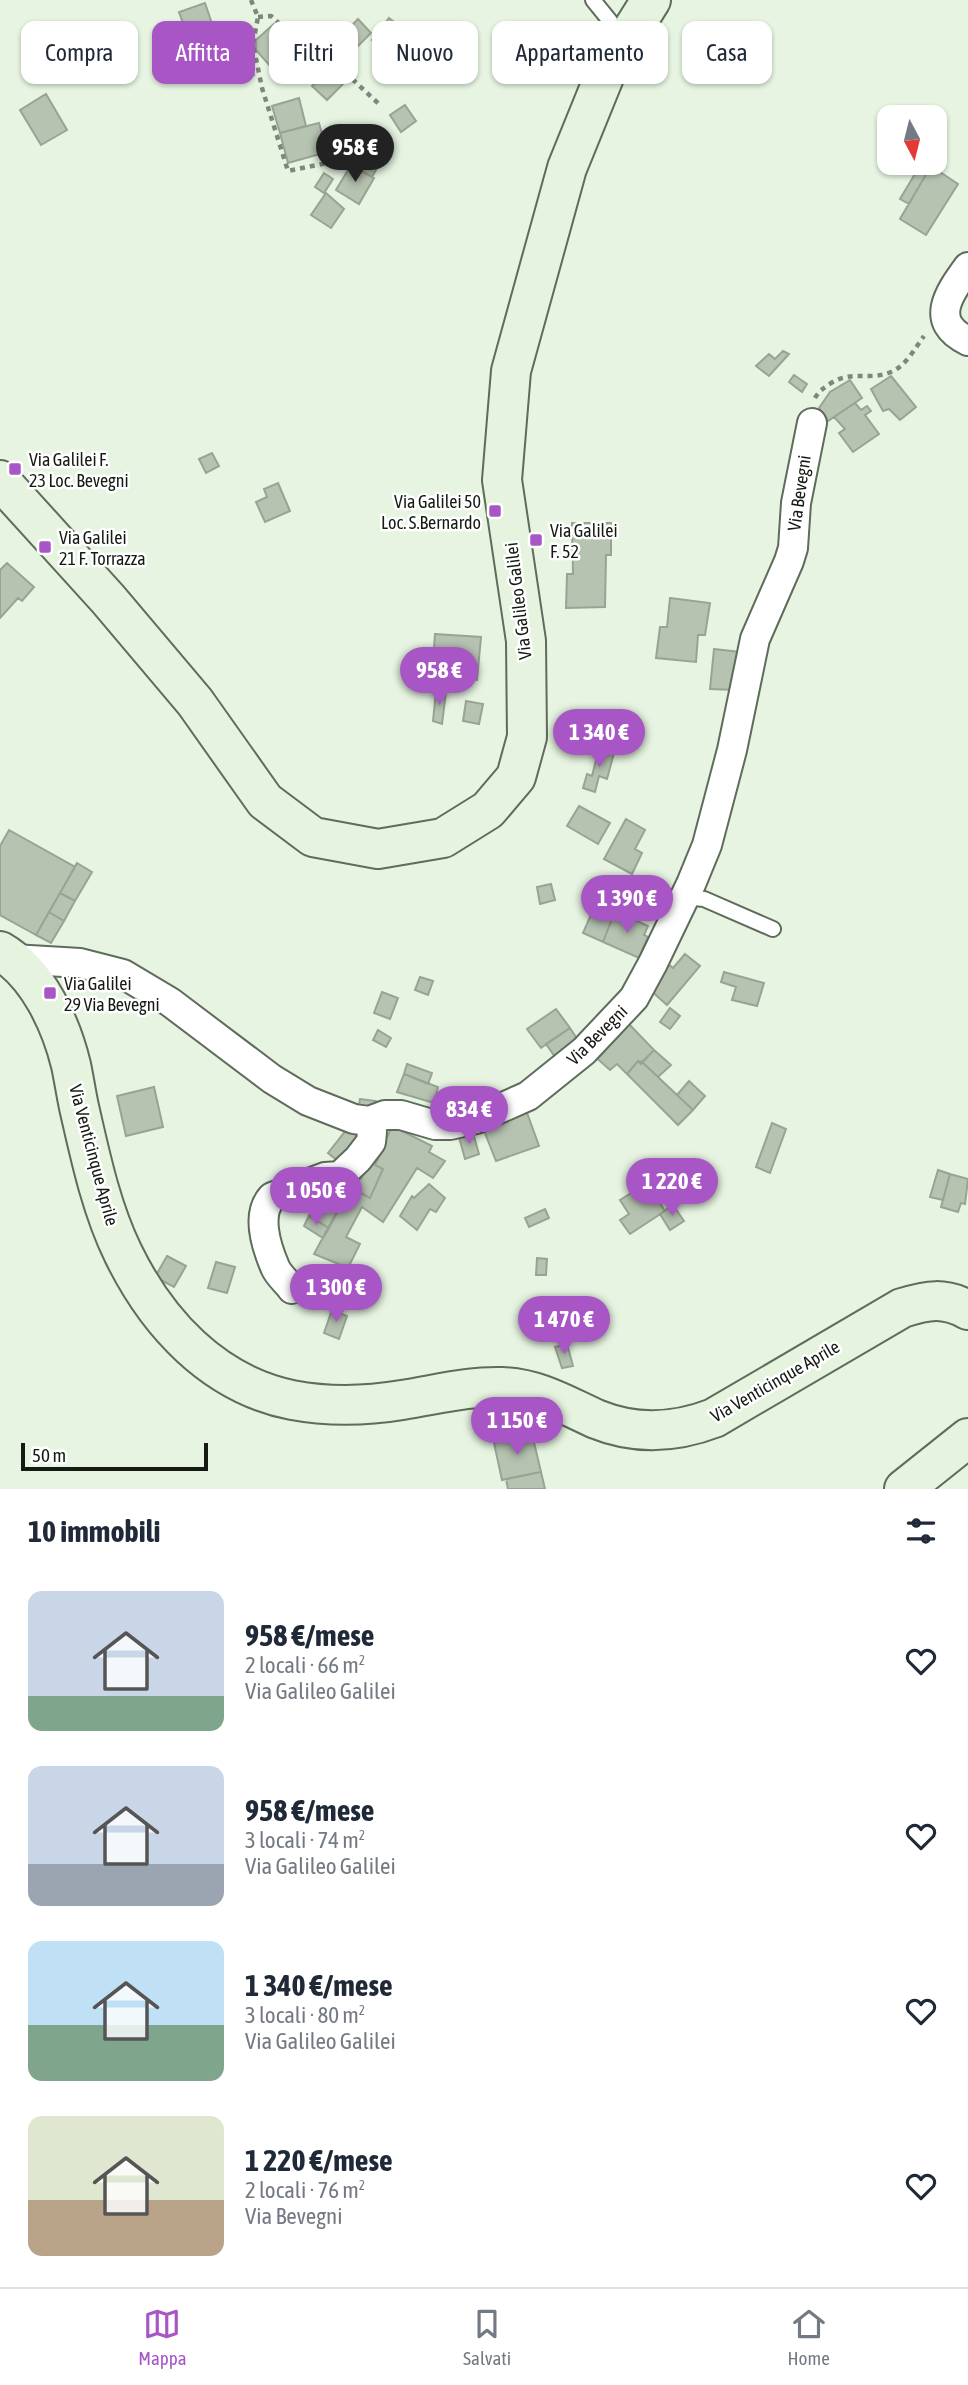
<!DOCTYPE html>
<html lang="it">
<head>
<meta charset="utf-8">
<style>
  :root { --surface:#fff; --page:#f6f6f7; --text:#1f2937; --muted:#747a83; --line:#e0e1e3; --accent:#a855c5 }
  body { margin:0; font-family:"Asap Condensed",sans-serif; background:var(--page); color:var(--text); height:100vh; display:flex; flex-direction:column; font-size:26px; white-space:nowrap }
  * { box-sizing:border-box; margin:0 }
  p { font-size:23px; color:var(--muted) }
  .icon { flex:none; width:38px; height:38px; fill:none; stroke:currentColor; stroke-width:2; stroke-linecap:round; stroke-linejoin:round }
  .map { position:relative; height:1489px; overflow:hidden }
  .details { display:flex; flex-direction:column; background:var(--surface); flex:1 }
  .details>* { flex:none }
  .banner { position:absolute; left:21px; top:21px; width:928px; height:63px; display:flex; gap:14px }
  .needle { width:46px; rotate:173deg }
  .controls { position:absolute; left:877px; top:105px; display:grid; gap:14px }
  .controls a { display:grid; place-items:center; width:70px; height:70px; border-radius:14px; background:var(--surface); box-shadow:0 2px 5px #0004; font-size:35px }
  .scale { position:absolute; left:21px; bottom:18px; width:187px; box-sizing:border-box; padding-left:7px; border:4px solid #151a13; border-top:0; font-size:19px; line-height:24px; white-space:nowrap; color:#151a13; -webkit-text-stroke:5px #fff; paint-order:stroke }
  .price { position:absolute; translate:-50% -60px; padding:0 16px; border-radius:24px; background:var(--accent); color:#fff; font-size:23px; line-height:46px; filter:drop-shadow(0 2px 4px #0008) }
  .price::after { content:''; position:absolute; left:50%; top:42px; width:21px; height:16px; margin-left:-10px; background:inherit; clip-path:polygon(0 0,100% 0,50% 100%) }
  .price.current { background:#222; color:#fff }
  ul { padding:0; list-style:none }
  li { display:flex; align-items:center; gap:21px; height:175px; padding:0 28px }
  li span { display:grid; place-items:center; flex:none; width:196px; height:140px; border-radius:14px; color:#555 }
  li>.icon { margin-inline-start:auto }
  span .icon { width:84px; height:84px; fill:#fffc; stroke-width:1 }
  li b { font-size:30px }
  h2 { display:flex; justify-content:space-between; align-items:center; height:84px; padding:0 28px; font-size:30px }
  .tag { padding:0 24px; border-radius:14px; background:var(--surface); box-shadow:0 2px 5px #0004; font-size:24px; line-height:63px }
  .tag.current { background:var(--accent); color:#fff }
  .menu { display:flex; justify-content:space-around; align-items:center; height:98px; border-top:2px solid var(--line); background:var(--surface); font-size:19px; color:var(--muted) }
  .menu a { display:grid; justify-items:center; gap:4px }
  .menu .current { color:var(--accent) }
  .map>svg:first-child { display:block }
  .building { fill:#b6c3b1; stroke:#98a493; stroke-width:2 }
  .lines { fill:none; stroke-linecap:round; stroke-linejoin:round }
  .service-casing { stroke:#5f6b5b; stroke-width:18 }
  .minor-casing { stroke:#5f6b5b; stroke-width:32 }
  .secondary-casing { stroke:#5f6b5b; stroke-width:42 }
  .path { stroke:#7e877a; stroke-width:4.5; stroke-dasharray:5 5; stroke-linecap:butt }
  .service { stroke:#fff; stroke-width:14 }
  .minor { stroke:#fff; stroke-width:28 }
  .secondary { stroke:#e5f3df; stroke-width:38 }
  .poi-dot { fill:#a855c5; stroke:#fff; stroke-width:2.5 }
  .labels { text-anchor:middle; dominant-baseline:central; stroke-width:5; stroke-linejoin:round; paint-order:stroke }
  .poi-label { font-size:18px; fill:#151a13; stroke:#fff; text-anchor:start }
  .street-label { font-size:18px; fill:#151a13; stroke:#fff }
</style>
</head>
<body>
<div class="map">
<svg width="968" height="1489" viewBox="0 0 968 1489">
  <rect width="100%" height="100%" fill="#e6f4e1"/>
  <path class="building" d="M205,3L221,50L207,53L200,30L187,34L179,12Z
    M389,18L403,29L397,37L383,26Z
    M358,19L371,33L355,49L341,36Z
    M274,24L310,63L317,55L330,68L315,84L304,74L298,82L284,69L281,72L274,65L272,68L256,50V40Z
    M383,26L397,37L386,50L372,40Z
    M251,65L254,75L242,79L239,69Z
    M330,68L344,83L327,100L312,86Z
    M46,94L67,130L41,145L20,110Z
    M299,98L306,126L280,133L272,106Z
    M405,105L416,121L401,132L390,115Z
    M319,123L327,152L288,163L280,133Z
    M369,141L387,151L372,177L354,167Z
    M921,164L929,169L909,204L900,199Z
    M351,165L374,178L359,204L336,190Z
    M931,166L958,184L926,235L900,219Z
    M324,173L333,179L324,193L315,187Z
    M326,193L344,209L331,228L311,215Z
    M783,351L789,354L769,376L756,366L769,354L775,359Z
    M794,375L807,384L802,392L789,382Z
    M891,376L916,407L900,420L889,409L883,411L871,389Z
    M850,380L862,398L828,421L819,408L830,392Z
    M855,403L861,410L867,406L871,411L865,415L879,434L853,452L839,433L845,429L834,417Z
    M212,453L219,466L206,473L199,459Z
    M278,483L290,511L265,522L256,502L267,497L264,489Z
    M572,523H611V555H606L605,607L566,608L567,574H573Z
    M7,563L34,587L22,601L18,598L0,618V570Z
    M670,598L710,603L705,635H698L696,662L656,658L660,627H667Z
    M435,634L481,637L477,680L437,676L438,661H433Z
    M714,649L740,652L736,690L710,689Z
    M436,691L446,692L442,724L433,721Z
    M466,701L483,704L479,724L463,721Z
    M599,748L614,753L607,779L599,776L595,792L583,788L587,774L592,776Z
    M579,806L610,823L598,844L567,826Z
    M626,819L645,830L635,849L642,853L632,874L604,859Z
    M9,830L75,867L36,935L0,915V846Z
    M77,863L92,872L75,901L60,893Z
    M551,884L555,900L540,904L537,887Z
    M60,893L75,901L64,921L49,912Z
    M596,903L615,911L603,942L583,933Z
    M615,911L648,926L644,935L648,937L639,958L603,942Z
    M49,912L64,921L51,943L36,935Z
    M685,954L700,966L667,1005L647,987L666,962L673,968Z
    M724,972L764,983L757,1006L732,1000L736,987L721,982Z
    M420,977L433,981L428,995L415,990Z
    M382,992L398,998L390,1019L374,1013Z
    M670,1008L680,1016L670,1029L660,1022Z
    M556,1009L570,1028L541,1048L527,1029Z
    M626,1021L654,1050L641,1064L638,1061L627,1074L617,1064L610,1070L591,1053Z
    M570,1028L583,1048L560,1064L546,1044Z
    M378,1030L391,1038L386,1047L373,1040Z
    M654,1050L671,1065L658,1077L642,1062Z
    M638,1061L642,1062L693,1110L678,1125L627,1074Z
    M407,1064L432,1073L428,1084L404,1074Z
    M404,1074L438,1087L434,1103L397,1092Z
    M689,1081L705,1096L693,1110L677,1095Z
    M154,1087L163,1127L126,1136L117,1096Z
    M360,1099L376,1101L374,1114L358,1111Z
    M526,1110L539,1146L496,1161L483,1128Z
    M772,1123L786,1129L770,1173L756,1167Z
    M392,1126L432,1146L429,1152L445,1161L433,1178L417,1168L383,1222L362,1207L346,1237L360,1244L348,1268L314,1254L350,1187L370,1198L383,1169L375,1165Z
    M347,1129L362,1140L343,1165L328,1153Z
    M473,1133L479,1154L465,1159L459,1137Z
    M371,1156L378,1159L375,1165L383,1169L370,1198L350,1187L355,1175L361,1179Z
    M938,1170L950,1174L943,1200L930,1197Z
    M950,1174L968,1179L965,1204L961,1203L958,1212L941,1207Z
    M647,1183L665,1211L630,1234L620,1220L629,1214L620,1200Z
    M429,1184L445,1198L436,1212L430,1209L417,1230L400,1216L412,1196L414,1198Z
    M309,1189L321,1196L312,1211L301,1203Z
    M321,1196L339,1209L329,1228L309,1216Z
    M673,1205L684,1221L670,1230L660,1214Z
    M545,1209L549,1218L529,1227L525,1218Z
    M309,1216L329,1228L323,1238L304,1226Z
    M167,1256L186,1266L174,1287L155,1277Z
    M537,1258L547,1259L546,1275H536Z
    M216,1262L235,1267L227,1293L208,1288Z
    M317,1275L339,1279L334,1304L313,1300Z
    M332,1310L347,1316L339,1339L324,1333Z
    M567,1344L573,1366L562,1368L555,1347Z
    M532,1434L541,1472L502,1480L494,1443Z
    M541,1472L545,1489H508L506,1479Z"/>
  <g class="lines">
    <g class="service-casing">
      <path id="service" d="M593,0L610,21L599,37V64
        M685,897L704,899L773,929"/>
    </g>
    <g class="minor-casing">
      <path id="minor" d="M968,267C949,293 928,322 968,341
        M13,959L80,963L123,974L170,1002L272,1079L308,1101L354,1119L369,1121L385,1115H401L435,1125H450L476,1119L528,1096L584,1051L634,998L653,963L691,884L707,845L732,750L755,639L789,561L793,548L796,503L812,423
        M292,1289C287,1282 278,1275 275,1267C266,1246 256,1214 272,1197L325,1177L340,1176L358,1159L371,1142L372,1132L369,1121"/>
    </g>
    <g class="secondary-casing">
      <path id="secondary" d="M0,480L108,599L195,702L265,801L313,837L378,849L443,838L488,810L516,777L527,737L526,641L502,480L511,371L567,168L606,72L651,0
        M0,951C38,973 61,1024 71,1065C74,1079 76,1093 79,1107C90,1155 101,1208 123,1253C157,1323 213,1384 292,1400C329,1407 366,1406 402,1400C435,1395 469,1386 502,1387C537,1388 565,1405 596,1419C635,1435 675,1433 714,1418L902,1308C928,1300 944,1297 968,1310
        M904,1489L968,1438"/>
    </g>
    <path class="path" d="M251,0L258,17L253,44L262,88L288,171L341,160
      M258,17L271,16L308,49L318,47L381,106
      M815,398C819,391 824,388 831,383C852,370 869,381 891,372C906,366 915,348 924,336"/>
    <use href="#service" class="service"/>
    <use href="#minor" class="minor"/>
    <use href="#secondary" class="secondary"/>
  </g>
  <g class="poi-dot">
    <rect x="8" y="462" width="14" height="14" rx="3.5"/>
    <rect x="488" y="504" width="14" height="14" rx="3.5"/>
    <rect x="529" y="533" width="14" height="14" rx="3.5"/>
    <rect x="38" y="540" width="14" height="14" rx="3.5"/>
    <rect x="43" y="986" width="14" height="14" rx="3.5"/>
  </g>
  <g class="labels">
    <g class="poi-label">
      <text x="29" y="459">Via Galilei F.<tspan x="29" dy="21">23 Loc. Bevegni</tspan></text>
      <text x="481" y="501" text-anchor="end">Via Galilei 50<tspan x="481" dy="21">Loc. S.Bernardo</tspan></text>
      <text x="550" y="530">Via Galilei<tspan x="550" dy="21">F. 52</tspan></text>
      <text x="59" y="537">Via Galilei<tspan x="59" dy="21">21 F. Torrazza</tspan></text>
      <text x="64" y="983">Via Galilei<tspan x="64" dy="21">29 Via Bevegni</tspan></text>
    </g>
    <g class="street-label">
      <text transform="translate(799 493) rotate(-82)">Via Bevegni</text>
      <text transform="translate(518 601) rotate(-97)">Via Galileo Galilei</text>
      <text transform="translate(597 1035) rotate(-45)">Via Bevegni</text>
      <text transform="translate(94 1155) rotate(75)">Via Venticinque Aprile</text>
      <text transform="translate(775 1381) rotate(-30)">Via Venticinque Aprile</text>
    </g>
  </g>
</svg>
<div class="controls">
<a><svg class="needle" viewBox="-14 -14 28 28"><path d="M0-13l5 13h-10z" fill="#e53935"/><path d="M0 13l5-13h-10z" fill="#747a83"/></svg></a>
</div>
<div class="scale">50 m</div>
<b class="price current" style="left:355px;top:184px">958 €</b>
<b class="price" style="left:439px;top:707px">958 €</b>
<b class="price" style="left:599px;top:769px">1 340 €</b>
<b class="price" style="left:627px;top:935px">1 390 €</b>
<b class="price" style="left:469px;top:1146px">834 €</b>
<b class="price" style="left:672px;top:1218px">1 220 €</b>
<b class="price" style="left:316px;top:1227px">1 050 €</b>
<b class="price" style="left:336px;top:1324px">1 300 €</b>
<b class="price" style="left:564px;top:1356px">1 470 €</b>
<b class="price" style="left:517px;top:1457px">1 150 €</b>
<div class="banner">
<a class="tag">Compra</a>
<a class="tag current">Affitta</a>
<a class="tag">Filtri</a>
<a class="tag">Nuovo</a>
<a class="tag">Appartamento</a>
<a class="tag">Casa</a>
</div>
</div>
<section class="details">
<h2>10 immobili<svg class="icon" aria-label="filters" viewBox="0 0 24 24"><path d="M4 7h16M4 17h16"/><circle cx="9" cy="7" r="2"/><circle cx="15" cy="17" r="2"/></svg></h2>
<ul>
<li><span style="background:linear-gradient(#c9d6e8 75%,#7fa58c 0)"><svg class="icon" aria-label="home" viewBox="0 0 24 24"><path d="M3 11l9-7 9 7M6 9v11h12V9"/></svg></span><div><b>958 €/mese</b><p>2 locali · 66 m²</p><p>Via Galileo Galilei</p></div><svg class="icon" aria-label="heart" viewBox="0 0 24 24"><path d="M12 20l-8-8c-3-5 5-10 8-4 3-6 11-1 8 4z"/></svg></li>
<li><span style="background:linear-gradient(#c9d6e8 70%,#9aa5b1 0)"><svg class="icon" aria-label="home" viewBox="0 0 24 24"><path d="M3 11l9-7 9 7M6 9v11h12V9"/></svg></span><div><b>958 €/mese</b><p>3 locali · 74 m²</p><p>Via Galileo Galilei</p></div><svg class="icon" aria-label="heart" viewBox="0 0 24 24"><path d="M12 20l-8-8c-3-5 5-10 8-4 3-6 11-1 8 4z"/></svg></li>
<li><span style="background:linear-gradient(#bfe0f5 60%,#7fa58c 0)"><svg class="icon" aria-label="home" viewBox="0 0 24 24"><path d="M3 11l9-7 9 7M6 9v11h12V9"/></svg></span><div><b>1 340 €/mese</b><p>3 locali · 80 m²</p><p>Via Galileo Galilei</p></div><svg class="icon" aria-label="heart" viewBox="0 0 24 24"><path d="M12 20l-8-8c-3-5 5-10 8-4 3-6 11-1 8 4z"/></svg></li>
<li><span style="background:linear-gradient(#dfe7d0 60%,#b9a48a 0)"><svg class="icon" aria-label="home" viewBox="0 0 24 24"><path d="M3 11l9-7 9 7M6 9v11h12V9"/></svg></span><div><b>1 220 €/mese</b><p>2 locali · 76 m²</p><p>Via Bevegni</p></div><svg class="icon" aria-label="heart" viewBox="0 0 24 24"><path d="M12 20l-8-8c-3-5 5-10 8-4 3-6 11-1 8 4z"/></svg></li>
</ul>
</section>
<nav class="menu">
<a class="current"><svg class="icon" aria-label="map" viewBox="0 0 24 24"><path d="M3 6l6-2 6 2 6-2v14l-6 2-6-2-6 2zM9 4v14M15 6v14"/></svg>Mappa</a>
<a><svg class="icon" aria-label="saved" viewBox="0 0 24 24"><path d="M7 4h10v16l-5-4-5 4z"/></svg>Salvati</a>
<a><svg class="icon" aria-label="home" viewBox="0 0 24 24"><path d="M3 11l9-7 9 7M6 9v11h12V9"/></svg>Home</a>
</nav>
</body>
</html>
